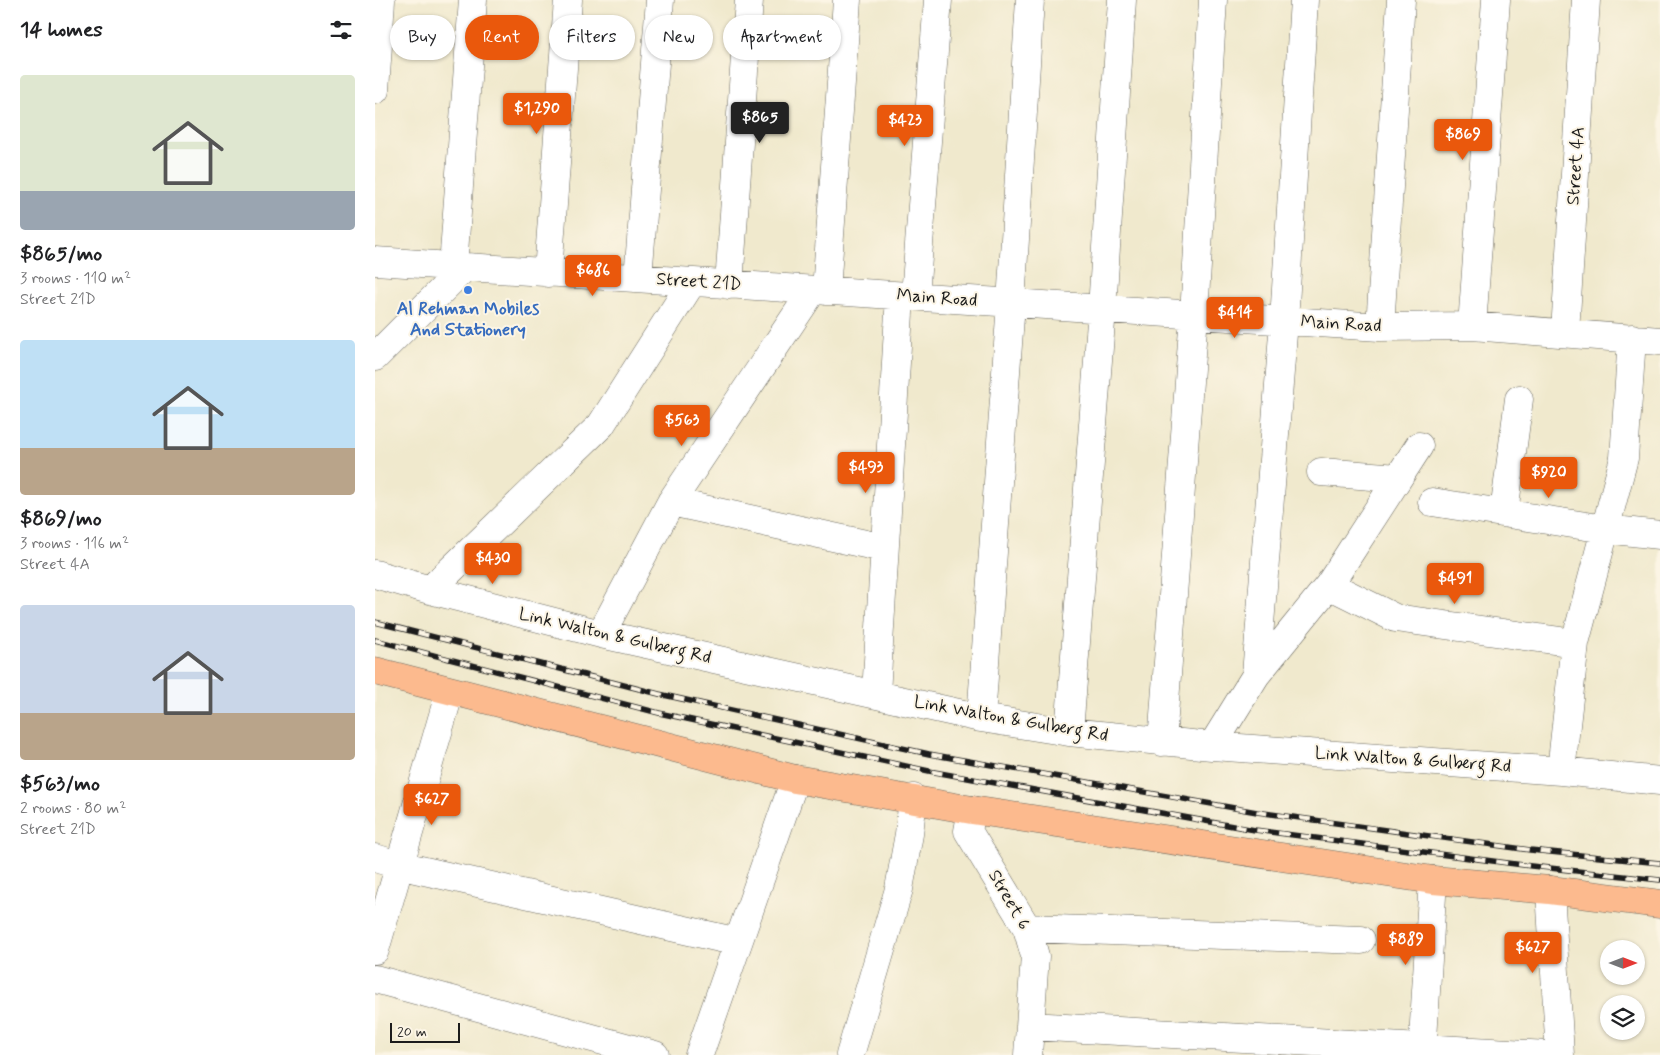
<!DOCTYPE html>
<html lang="en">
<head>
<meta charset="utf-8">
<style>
  :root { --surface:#fff; --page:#f6f6f6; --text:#202124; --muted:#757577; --accent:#ea580c }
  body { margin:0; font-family:Mynerve,sans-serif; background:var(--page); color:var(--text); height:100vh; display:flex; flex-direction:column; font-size:19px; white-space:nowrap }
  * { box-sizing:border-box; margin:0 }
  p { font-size:16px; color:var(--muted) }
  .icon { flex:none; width:28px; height:28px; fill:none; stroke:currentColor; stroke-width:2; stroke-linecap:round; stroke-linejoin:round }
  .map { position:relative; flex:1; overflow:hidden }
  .panel { display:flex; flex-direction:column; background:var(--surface); width:375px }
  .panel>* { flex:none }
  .banner { position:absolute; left:15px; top:15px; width:475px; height:45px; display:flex; gap:10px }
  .needle { width:32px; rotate:90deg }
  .fabs { position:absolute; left:1225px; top:940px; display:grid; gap:10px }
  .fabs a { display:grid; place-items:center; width:45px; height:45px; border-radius:50%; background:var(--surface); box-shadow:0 1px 4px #0004; font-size:25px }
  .scale { position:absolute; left:15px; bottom:12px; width:70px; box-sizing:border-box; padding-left:5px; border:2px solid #1c1c1c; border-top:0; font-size:14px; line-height:18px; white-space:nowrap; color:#1c1c1c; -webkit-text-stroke:4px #fcf5e5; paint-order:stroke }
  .price { position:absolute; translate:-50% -42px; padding:0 11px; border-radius:5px; background:var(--accent); color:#fff; font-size:16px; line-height:32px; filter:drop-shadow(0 1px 2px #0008) }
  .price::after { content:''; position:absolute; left:50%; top:30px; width:15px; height:11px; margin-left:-8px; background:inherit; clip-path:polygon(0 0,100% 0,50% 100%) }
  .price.current { background:#222; color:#fff }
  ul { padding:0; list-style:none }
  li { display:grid; align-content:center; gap:10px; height:265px; padding:0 20px }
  li span { display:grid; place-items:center; height:155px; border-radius:5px; color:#555 }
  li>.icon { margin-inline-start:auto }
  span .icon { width:90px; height:90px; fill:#fffc; stroke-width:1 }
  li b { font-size:21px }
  h2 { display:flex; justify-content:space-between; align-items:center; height:60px; padding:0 20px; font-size:21px }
  .tag { padding:0 18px; border-radius:22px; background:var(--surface); box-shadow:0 1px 4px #0004; font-size:18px; line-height:45px }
  .tag.current { background:var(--accent); color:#fff }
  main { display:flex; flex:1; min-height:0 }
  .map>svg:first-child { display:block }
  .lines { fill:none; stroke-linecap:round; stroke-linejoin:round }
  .minor-casing { stroke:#66645a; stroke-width:29 }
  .major-casing { stroke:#66645a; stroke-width:29 }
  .minor { stroke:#fff; stroke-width:28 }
  .major { stroke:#fcba8e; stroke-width:28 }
  .rail-casing { stroke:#1c1c1c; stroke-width:5.5 }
  .rail { stroke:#fcf5e5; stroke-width:4; stroke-dasharray:11; stroke-linecap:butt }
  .shop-dot { fill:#3f7fe0; stroke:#fcf5e5; stroke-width:2 }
  .labels { text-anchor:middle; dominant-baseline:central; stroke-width:4; stroke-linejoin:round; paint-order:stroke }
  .street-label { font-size:18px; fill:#1c1c1c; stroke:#fcf5e5 }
  .shop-label { font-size:18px; font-weight:bold; fill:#366cbe; stroke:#fcf5e5 }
</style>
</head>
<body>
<main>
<section class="panel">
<h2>14 homes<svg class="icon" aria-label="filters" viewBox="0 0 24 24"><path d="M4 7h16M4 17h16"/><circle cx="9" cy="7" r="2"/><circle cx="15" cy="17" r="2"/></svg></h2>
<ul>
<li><span style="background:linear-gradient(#dfe7d0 75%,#9aa5b1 0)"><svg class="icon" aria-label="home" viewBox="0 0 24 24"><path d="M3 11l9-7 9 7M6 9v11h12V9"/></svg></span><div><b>$865/mo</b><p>3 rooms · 110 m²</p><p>Street 21D</p></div></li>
<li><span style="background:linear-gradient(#bfe0f5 70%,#b9a48a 0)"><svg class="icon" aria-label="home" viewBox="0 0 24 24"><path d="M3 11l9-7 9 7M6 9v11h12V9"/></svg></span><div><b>$869/mo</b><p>3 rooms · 116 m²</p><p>Street 4A</p></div></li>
<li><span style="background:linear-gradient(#c9d6e8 70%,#b9a48a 0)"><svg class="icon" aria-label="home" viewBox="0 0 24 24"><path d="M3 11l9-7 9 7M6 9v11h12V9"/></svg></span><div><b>$563/mo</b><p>2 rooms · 80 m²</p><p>Street 21D</p></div></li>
</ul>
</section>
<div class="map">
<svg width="1285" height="1055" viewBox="0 0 1285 1055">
  <rect width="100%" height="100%" fill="#fcf5e5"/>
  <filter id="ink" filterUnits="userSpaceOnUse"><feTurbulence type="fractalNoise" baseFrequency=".02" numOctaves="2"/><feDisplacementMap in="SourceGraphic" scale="10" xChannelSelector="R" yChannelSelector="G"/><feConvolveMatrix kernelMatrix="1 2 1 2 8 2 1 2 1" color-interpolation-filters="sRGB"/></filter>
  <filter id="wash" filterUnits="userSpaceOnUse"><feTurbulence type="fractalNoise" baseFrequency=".0096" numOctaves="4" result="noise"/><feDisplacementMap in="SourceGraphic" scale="20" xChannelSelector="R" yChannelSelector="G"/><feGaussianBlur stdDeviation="1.12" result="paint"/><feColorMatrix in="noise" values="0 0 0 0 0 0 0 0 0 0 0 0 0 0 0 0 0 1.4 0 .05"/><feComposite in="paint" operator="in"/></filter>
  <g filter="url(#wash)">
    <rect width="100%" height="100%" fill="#f0e9cd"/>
  </g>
  <g filter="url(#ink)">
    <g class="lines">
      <g class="minor-casing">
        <path id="minor" d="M0,90L6,0
          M0,261L1005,327L1097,326L1285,341
          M78,266L98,0
          M173,273L193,0
          M263,278L285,0
          M354,285L374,0
          M451,291L472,0
          M540,296L563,0
          M1097,326L1121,0
          M1005,327L1026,0
          M1190,332L1211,0
          M0,357L90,267
          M946,472L1023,478
          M296,502L509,548
          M1057,502L1230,529L1285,535
          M1129,513L1144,399
          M0,574L55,590L226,634L606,718L694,732L837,746L1186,771L1285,781
          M954,585L1020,618L1200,643
          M55,590L226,425L317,282
          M226,634L296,502L438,290
          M881,675L954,585L1044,446
          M501,694L525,296
          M606,718L636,303L655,0
          M694,732L727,309L747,0
          M787,742L819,315L838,0
          M837,746L881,675L909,321L929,0
          M1186,771L1200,643L1249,458L1257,338
          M597,810L593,831L652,928L660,956L653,1055
          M0,858L23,865L363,942
          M1175,890L1185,1055
          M652,928L986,940
          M0,950L75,691
          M0,979L280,1055
          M655,1026L1172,1055
          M324,1055L420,779
          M475,1055L524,889L534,834L538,798
          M1047,1055L1058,880"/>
      </g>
      <g class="major-casing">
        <path id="major" d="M0,671L420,779L597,810L1058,880L1175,890L1285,904"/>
      </g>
      <use href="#minor" class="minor"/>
      <use href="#major" class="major"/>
      <g class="rail-casing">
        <path id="rail" d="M0,622L284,694L554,754L882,812L1155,850L1285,863
          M0,640L284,713L554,771L880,830L1156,866L1285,880"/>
      </g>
      <use href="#rail" class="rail"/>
    </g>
  </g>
  <circle class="shop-dot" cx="93" cy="290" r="5"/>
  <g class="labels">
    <g class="street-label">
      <text transform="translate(1201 166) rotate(-86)">Street 4A</text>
      <text transform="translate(324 282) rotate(4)">Street 21D</text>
      <text transform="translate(562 298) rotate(4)">Main Road</text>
      <text transform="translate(966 324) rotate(3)">Main Road</text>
      <text transform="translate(240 636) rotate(13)">Link Walton &amp; Gulberg Rd</text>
      <text transform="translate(636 719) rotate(10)">Link Walton &amp; Gulberg Rd</text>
      <text transform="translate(1038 760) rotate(4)">Link Walton &amp; Gulberg Rd</text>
      <text transform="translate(634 900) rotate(60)">Street 6</text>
    </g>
    <g class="shop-label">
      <text x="93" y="309">Al Rehman Mobiles<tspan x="93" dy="21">And Stationery</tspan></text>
    </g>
  </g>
</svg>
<div class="fabs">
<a><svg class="needle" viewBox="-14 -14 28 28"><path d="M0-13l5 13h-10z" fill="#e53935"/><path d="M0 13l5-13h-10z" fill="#757577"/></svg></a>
<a><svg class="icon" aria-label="layers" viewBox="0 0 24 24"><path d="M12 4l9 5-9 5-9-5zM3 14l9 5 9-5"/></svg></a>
</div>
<div class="scale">20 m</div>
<b class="price" style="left:162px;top:135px">$1,290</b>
<b class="price current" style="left:385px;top:144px">$865</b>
<b class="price" style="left:530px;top:147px">$423</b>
<b class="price" style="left:1088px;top:161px">$869</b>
<b class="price" style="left:218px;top:297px">$686</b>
<b class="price" style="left:860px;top:339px">$414</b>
<b class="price" style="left:307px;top:447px">$563</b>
<b class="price" style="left:491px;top:494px">$493</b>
<b class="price" style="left:1174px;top:499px">$920</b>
<b class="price" style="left:118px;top:585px">$430</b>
<b class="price" style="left:1080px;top:605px">$491</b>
<b class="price" style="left:57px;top:826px">$627</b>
<b class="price" style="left:1031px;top:966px">$889</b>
<b class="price" style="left:1158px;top:974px">$627</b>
<div class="banner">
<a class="tag">Buy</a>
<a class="tag current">Rent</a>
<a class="tag">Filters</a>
<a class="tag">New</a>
<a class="tag">Apartment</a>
</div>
</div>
</main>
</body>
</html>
